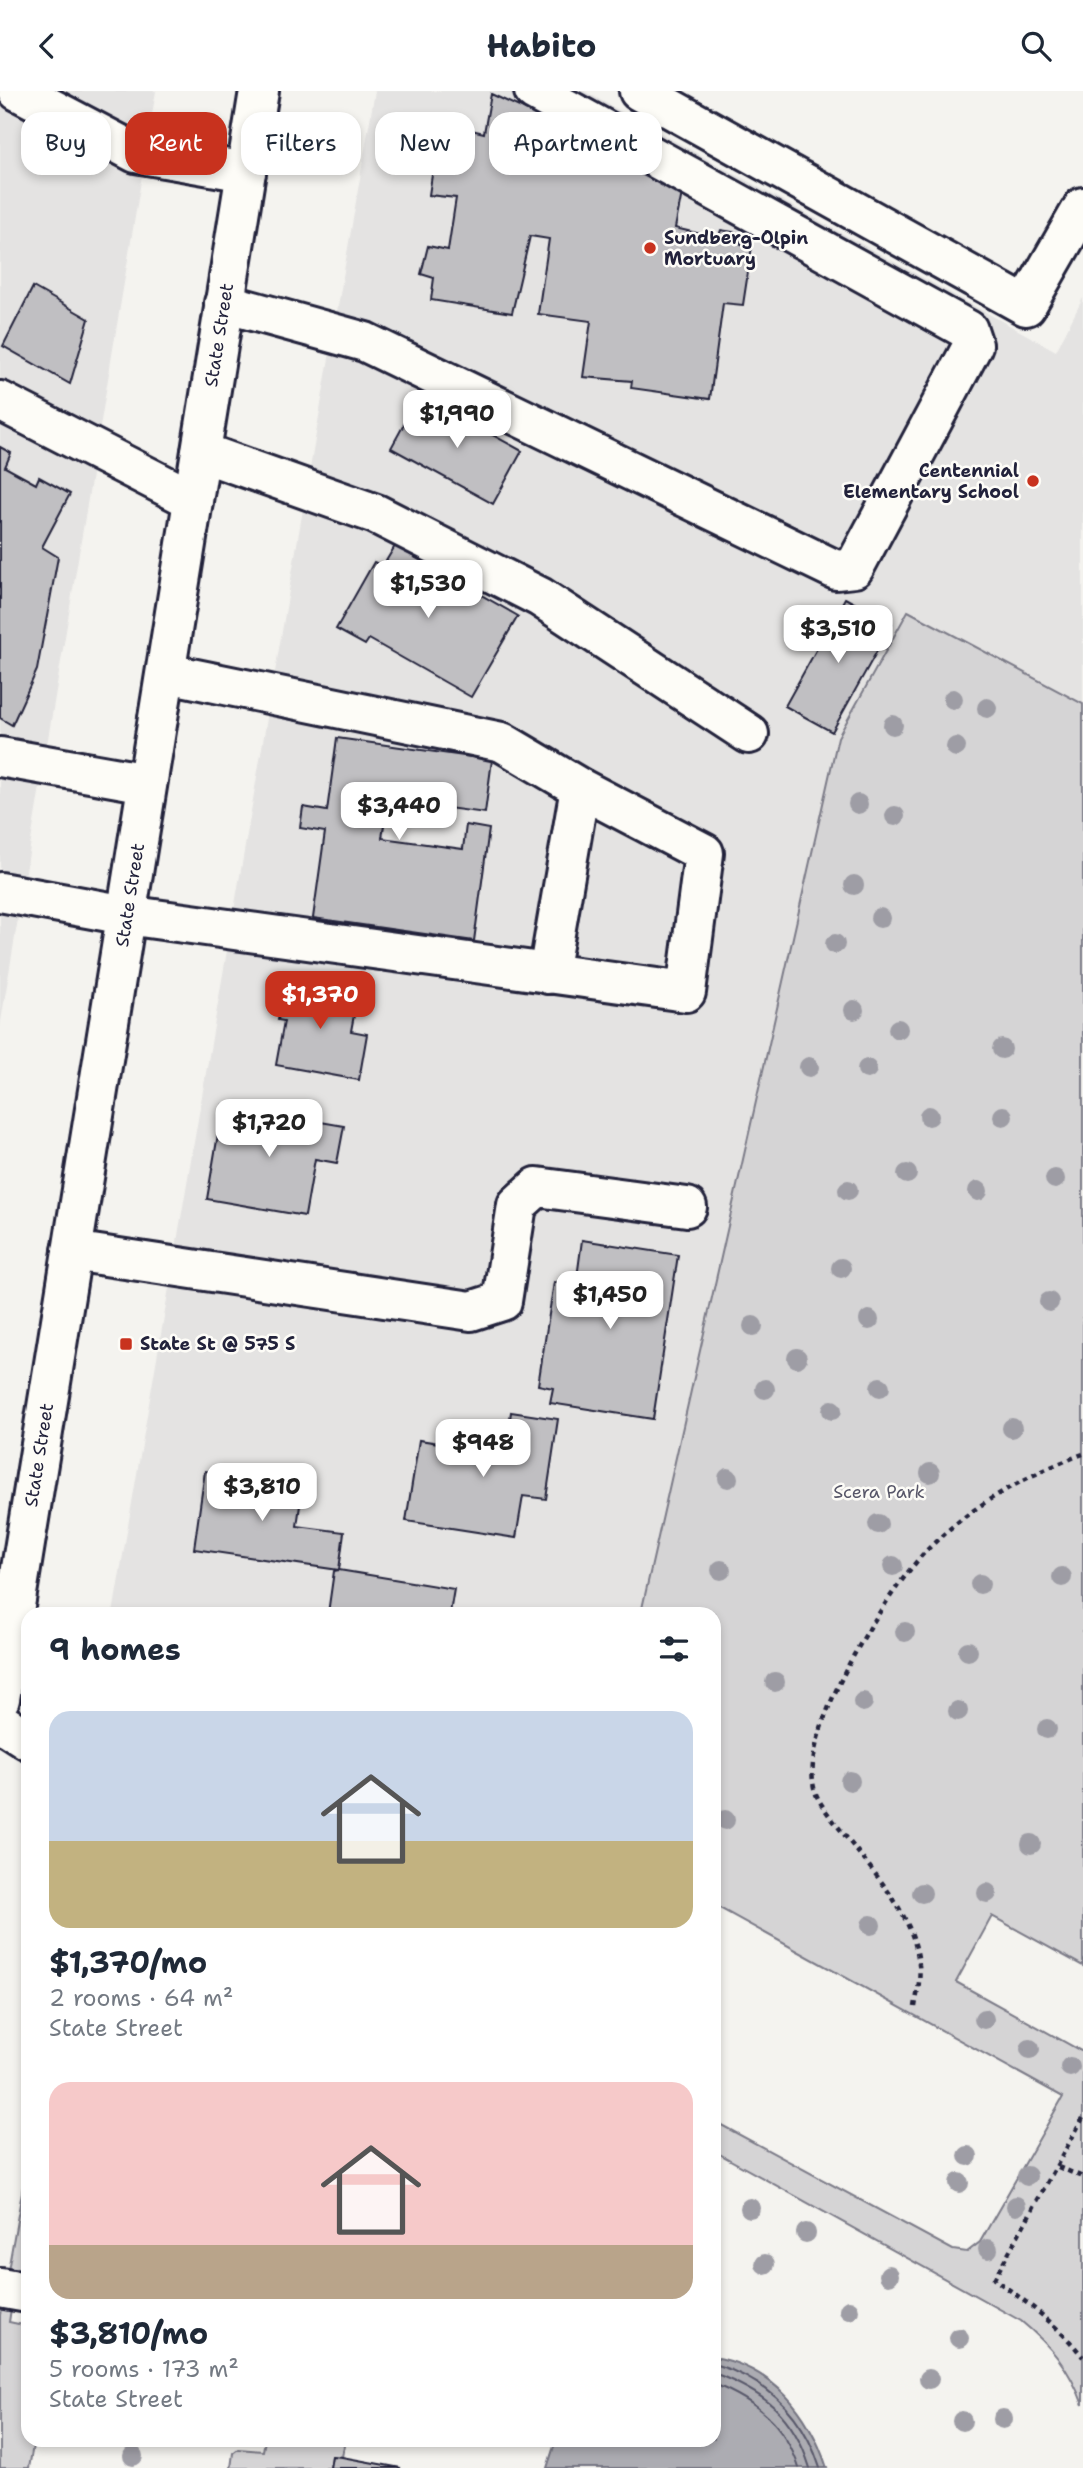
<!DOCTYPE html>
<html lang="en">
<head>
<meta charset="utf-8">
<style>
  :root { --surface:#fff; --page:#f2f2f3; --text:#1f2937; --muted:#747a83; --accent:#c8321e }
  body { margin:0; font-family:"Shantell Sans",sans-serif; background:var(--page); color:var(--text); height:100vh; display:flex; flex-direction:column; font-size:26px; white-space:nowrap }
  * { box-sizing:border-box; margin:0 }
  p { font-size:23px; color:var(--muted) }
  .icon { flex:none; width:38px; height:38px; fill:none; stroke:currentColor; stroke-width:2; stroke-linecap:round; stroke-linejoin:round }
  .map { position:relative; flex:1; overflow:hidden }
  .drawer { position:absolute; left:21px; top:1516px; width:700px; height:840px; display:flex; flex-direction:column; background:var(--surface); border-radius:21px; box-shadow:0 4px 10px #0003 }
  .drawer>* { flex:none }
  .guide { position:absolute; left:21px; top:21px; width:700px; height:63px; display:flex; gap:14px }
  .price { position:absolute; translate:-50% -60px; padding:0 16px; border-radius:14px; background:#fff; color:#222; font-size:23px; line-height:46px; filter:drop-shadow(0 2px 4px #0008) }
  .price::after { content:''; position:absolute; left:50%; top:42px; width:21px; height:16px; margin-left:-10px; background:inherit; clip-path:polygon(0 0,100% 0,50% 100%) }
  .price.on { background:var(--accent); color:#fff }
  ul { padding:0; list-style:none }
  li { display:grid; align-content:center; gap:14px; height:371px; padding:0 28px }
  li span { display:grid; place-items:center; height:217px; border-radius:21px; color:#555 }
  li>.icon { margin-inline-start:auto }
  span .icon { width:126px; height:126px; fill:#fffc; stroke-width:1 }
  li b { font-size:30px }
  h2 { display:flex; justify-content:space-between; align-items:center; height:84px; padding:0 28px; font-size:30px }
  .tag { padding:0 24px; border-radius:21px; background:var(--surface); box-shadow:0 4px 10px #0003; font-size:24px; line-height:63px }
  .tag.on { background:var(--accent); color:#fff }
  header { display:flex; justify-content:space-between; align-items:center; height:91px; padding:0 28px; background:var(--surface); font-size:32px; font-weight:700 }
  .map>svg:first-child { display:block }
  .built { fill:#e4e3e2 }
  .green { fill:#d5d4d5; stroke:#7c7b88; stroke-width:2 }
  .water { fill:#acacb2; stroke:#757582; stroke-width:2 }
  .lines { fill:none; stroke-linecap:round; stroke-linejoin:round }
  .shore { stroke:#59596b; stroke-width:2 }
  .building { fill:#c0bfc2; stroke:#22223b; stroke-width:2 }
  .minor-casing { stroke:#22223b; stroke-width:44 }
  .major-casing { stroke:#22223b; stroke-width:44 }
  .path { stroke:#22223b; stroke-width:4.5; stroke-dasharray:5 5; stroke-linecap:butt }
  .minor { stroke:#fdfcf7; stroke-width:38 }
  .major { stroke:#fdfcf7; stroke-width:38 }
  .tree { fill:#9e9da5 }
  .poi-dot { fill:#c8321e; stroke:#fdfcf7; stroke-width:2.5 }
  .labels { text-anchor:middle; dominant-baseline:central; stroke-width:5; stroke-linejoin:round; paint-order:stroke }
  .poi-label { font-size:18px; font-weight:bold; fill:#22223b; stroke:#fdfcf7; text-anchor:start }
  .street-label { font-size:18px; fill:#22223b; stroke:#fdfcf7 }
  .park-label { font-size:18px; fill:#585769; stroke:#fdfcf7 }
</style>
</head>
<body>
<header><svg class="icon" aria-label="back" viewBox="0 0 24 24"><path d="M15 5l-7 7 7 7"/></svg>Habito<svg class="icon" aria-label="search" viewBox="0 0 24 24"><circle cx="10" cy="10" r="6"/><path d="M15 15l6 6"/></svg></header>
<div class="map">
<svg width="1083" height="2377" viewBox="0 0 1083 2377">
  <rect width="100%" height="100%" fill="#f4f3ef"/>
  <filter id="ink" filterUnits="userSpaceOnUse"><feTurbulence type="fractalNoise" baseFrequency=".0143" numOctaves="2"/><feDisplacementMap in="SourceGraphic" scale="14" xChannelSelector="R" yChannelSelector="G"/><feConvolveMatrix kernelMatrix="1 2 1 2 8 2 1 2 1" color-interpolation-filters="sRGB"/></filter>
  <g filter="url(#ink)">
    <path class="built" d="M0,0H156L0,936Z
      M375,0H584L1056,260L1083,207V613L908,521L838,646L641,1522H113Z"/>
    <path class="green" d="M908,520L1083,613V1875L992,1825L956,1891L1083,1961V2314C1070,2278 1050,2254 1021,2230L714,2060V2030L953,2159L967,2161L980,2151L1063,2006L714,1814V1522H641L838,646Z
      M28,2068V2180L17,2178L9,2231L28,2235V2348L34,2349L29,2377H0V2224Z
      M265,2349H345L342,2366L332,2365L330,2377H231L233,2362L238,2358L263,2360Z"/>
    <path class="water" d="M714,2266C774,2277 809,2322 827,2377H547L556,2349L714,2348Z"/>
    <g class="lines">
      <path class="shore" d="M714,2273C768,2289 803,2323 820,2377
        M714,2282C765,2302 793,2323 810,2377
        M714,2293C756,2310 785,2333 799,2377"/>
    </g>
    <path class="building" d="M491,3L684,92L675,137L718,147L721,139L740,142L741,153L752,155L743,214L723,212L710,308L631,297L632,290L583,286L591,230L538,223L549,148L530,145L512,222L431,209L434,187L421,183L428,155L448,159L456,107L429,104L438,43L464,46L467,38L484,42Z
      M33,196L89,228L70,293L3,255Z
      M420,304L522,360L493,413L391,357Z
      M0,356L11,362L5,376L36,393L39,386L70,403L42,456L58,466L37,579L12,634L0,627Z
      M395,455L518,525L471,606L369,548L365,554L336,538L374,471L383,475Z
      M845,507L892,533L832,641L785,615Z
      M337,647L492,669L485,722L388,709L382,747L463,758L466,734L489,738L474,850L313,827L325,741L300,737L303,716L327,720Z
      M285,890L358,903L351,940L367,943L359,989L276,974L284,930L278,929Z
      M223,1014L344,1035L337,1072L315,1068L305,1125L207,1108Z
      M582,1149L678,1164L653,1328L550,1312L553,1297L538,1294L554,1191L576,1194Z
      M511,1321L558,1328L546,1408L523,1405L516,1447L406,1430L419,1349L505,1362Z
      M205,1380L303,1394L297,1435L344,1441L339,1479L194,1458Z
      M339,1479L454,1498L450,1522H328L334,1480Z
      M332,2365L342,2366L401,2377H330Z"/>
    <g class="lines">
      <g class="minor-casing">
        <path id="minor" d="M18,0L136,62L246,81
          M639,0L1026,215L1083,116
          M224,212L365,251L836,479L854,477L973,254L968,239L534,0
          M0,310L193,409
          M201,361L376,423L540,506L749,643
          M0,666L147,692
          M0,801L126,824L686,901L704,762L580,697L502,651L167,582
          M548,883L580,697
          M72,1160L471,1220L502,1210L517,1114L537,1096L687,1116
          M0,1631L28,1649
          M0,2197L28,2202"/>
      </g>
      <g class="major-casing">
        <path id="major" d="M0,1608L259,0"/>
      </g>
      <path class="path" d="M915,1916C917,1902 921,1888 919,1874C914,1822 873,1782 843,1742C834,1730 822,1717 816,1703C793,1646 889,1496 930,1456C973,1413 1027,1384 1083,1363
        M1083,2027L994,2188C1027,2211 1058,2234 1083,2266
        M1058,2076L1083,2086"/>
      <use href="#minor" class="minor"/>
      <use href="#major" class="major"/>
    </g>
    <g class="tree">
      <circle cx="953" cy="608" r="10"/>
      <circle cx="987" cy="617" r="10"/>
      <circle cx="893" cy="634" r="10"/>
      <circle cx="956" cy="656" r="10"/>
      <circle cx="858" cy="713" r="10"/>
      <circle cx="895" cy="725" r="10"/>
      <circle cx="854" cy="794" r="10"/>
      <circle cx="880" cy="827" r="10"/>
      <circle cx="835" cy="853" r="10"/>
      <circle cx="854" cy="919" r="10"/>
      <circle cx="898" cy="938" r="10"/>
      <circle cx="1002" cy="958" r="10"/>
      <circle cx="809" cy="976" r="10"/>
      <circle cx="867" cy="978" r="10"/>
      <circle cx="929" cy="1025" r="10"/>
      <circle cx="1003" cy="1025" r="10"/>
      <circle cx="907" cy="1083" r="10"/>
      <circle cx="1055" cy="1088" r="10"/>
      <circle cx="848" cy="1099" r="10"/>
      <circle cx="978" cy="1100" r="10"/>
      <circle cx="841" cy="1177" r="10"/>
      <circle cx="1049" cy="1211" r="10"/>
      <circle cx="869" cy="1229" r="10"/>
      <circle cx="753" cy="1235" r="10"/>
      <circle cx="797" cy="1267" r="10"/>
      <circle cx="880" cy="1296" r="10"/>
      <circle cx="765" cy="1298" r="10"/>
      <circle cx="832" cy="1319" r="10"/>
      <circle cx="1012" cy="1337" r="10"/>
      <circle cx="930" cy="1382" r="10"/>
      <circle cx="728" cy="1387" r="10"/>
      <circle cx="878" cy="1433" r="10"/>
      <circle cx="893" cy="1475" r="10"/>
      <circle cx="721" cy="1479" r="10"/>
      <circle cx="1062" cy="1486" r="10"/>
      <circle cx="980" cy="1493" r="10"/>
      <circle cx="905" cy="1541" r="10"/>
      <circle cx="968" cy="1560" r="10"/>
      <circle cx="775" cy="1591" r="10"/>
      <circle cx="863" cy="1611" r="10"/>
      <circle cx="958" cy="1620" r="10"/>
      <circle cx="1047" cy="1638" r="10"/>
      <circle cx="850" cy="1690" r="10"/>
      <circle cx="725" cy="1729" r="10"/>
      <circle cx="1031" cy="1753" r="10"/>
      <circle cx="922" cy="1802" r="10"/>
      <circle cx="987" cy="1802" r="10"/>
      <circle cx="871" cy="1834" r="10"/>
      <circle cx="984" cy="1928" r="10"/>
      <circle cx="1030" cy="1958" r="10"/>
      <circle cx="1070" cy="1976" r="10"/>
      <circle cx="968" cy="2065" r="10"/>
      <circle cx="1027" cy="2085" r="10"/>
      <circle cx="959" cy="2092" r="10"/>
      <circle cx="1016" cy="2115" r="10"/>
      <circle cx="750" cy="2117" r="10"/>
      <circle cx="806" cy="2142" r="10"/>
      <circle cx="988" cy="2158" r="10"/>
      <circle cx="765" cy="2173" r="10"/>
      <circle cx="889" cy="2184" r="10"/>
      <circle cx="849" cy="2219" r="10"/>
      <circle cx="959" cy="2247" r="10"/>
      <circle cx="929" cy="2288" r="10"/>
      <circle cx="1003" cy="2328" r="10"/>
      <circle cx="962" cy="2330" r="10"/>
      <circle cx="133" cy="2365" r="10"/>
    </g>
  </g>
  <g class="poi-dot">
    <circle cx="650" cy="157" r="7"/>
    <circle cx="1033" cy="390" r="7"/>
    <rect x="119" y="1246" width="14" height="14" rx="3.5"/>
  </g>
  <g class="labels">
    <g class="poi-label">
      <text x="664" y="147">Sundberg-Olpin<tspan x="664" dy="21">Mortuary</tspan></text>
      <text x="1019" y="380" text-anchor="end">Centennial<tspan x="1019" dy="21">Elementary School</tspan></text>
      <text x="140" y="1253">State St @ 575 S</text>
    </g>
    <g class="street-label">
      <text transform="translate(219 244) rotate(-81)">State Street</text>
      <text transform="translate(130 804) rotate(-81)">State Street</text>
      <text transform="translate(39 1364) rotate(-81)">State Street</text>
    </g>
    <g class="park-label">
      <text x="879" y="1401">Scera Park</text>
    </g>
  </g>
</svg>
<b class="price" style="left:457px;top:359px">$1,990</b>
<b class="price" style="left:428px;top:529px">$1,530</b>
<b class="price" style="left:838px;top:574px">$3,510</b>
<b class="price" style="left:399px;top:751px">$3,440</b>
<b class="price on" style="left:320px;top:940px">$1,370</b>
<b class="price" style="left:269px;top:1068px">$1,720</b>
<b class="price" style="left:610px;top:1240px">$1,450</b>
<b class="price" style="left:483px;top:1388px">$948</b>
<b class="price" style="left:262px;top:1432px">$3,810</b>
<div class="guide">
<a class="tag">Buy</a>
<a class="tag on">Rent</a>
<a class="tag">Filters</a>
<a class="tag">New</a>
<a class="tag">Apartment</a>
</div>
<section class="drawer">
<h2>9 homes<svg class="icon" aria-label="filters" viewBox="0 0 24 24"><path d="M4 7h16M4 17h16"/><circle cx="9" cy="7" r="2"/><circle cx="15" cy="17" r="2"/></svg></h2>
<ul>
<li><span style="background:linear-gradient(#c9d6e8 60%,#c2b280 0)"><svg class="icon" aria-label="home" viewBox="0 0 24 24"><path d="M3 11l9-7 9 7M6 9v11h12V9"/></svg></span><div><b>$1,370/mo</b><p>2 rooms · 64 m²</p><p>State Street</p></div></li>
<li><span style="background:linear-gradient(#f6c9c9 75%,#b9a48a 0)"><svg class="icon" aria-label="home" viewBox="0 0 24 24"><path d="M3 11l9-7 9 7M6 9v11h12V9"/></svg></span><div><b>$3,810/mo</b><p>5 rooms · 173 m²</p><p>State Street</p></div></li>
</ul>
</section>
</div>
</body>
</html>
